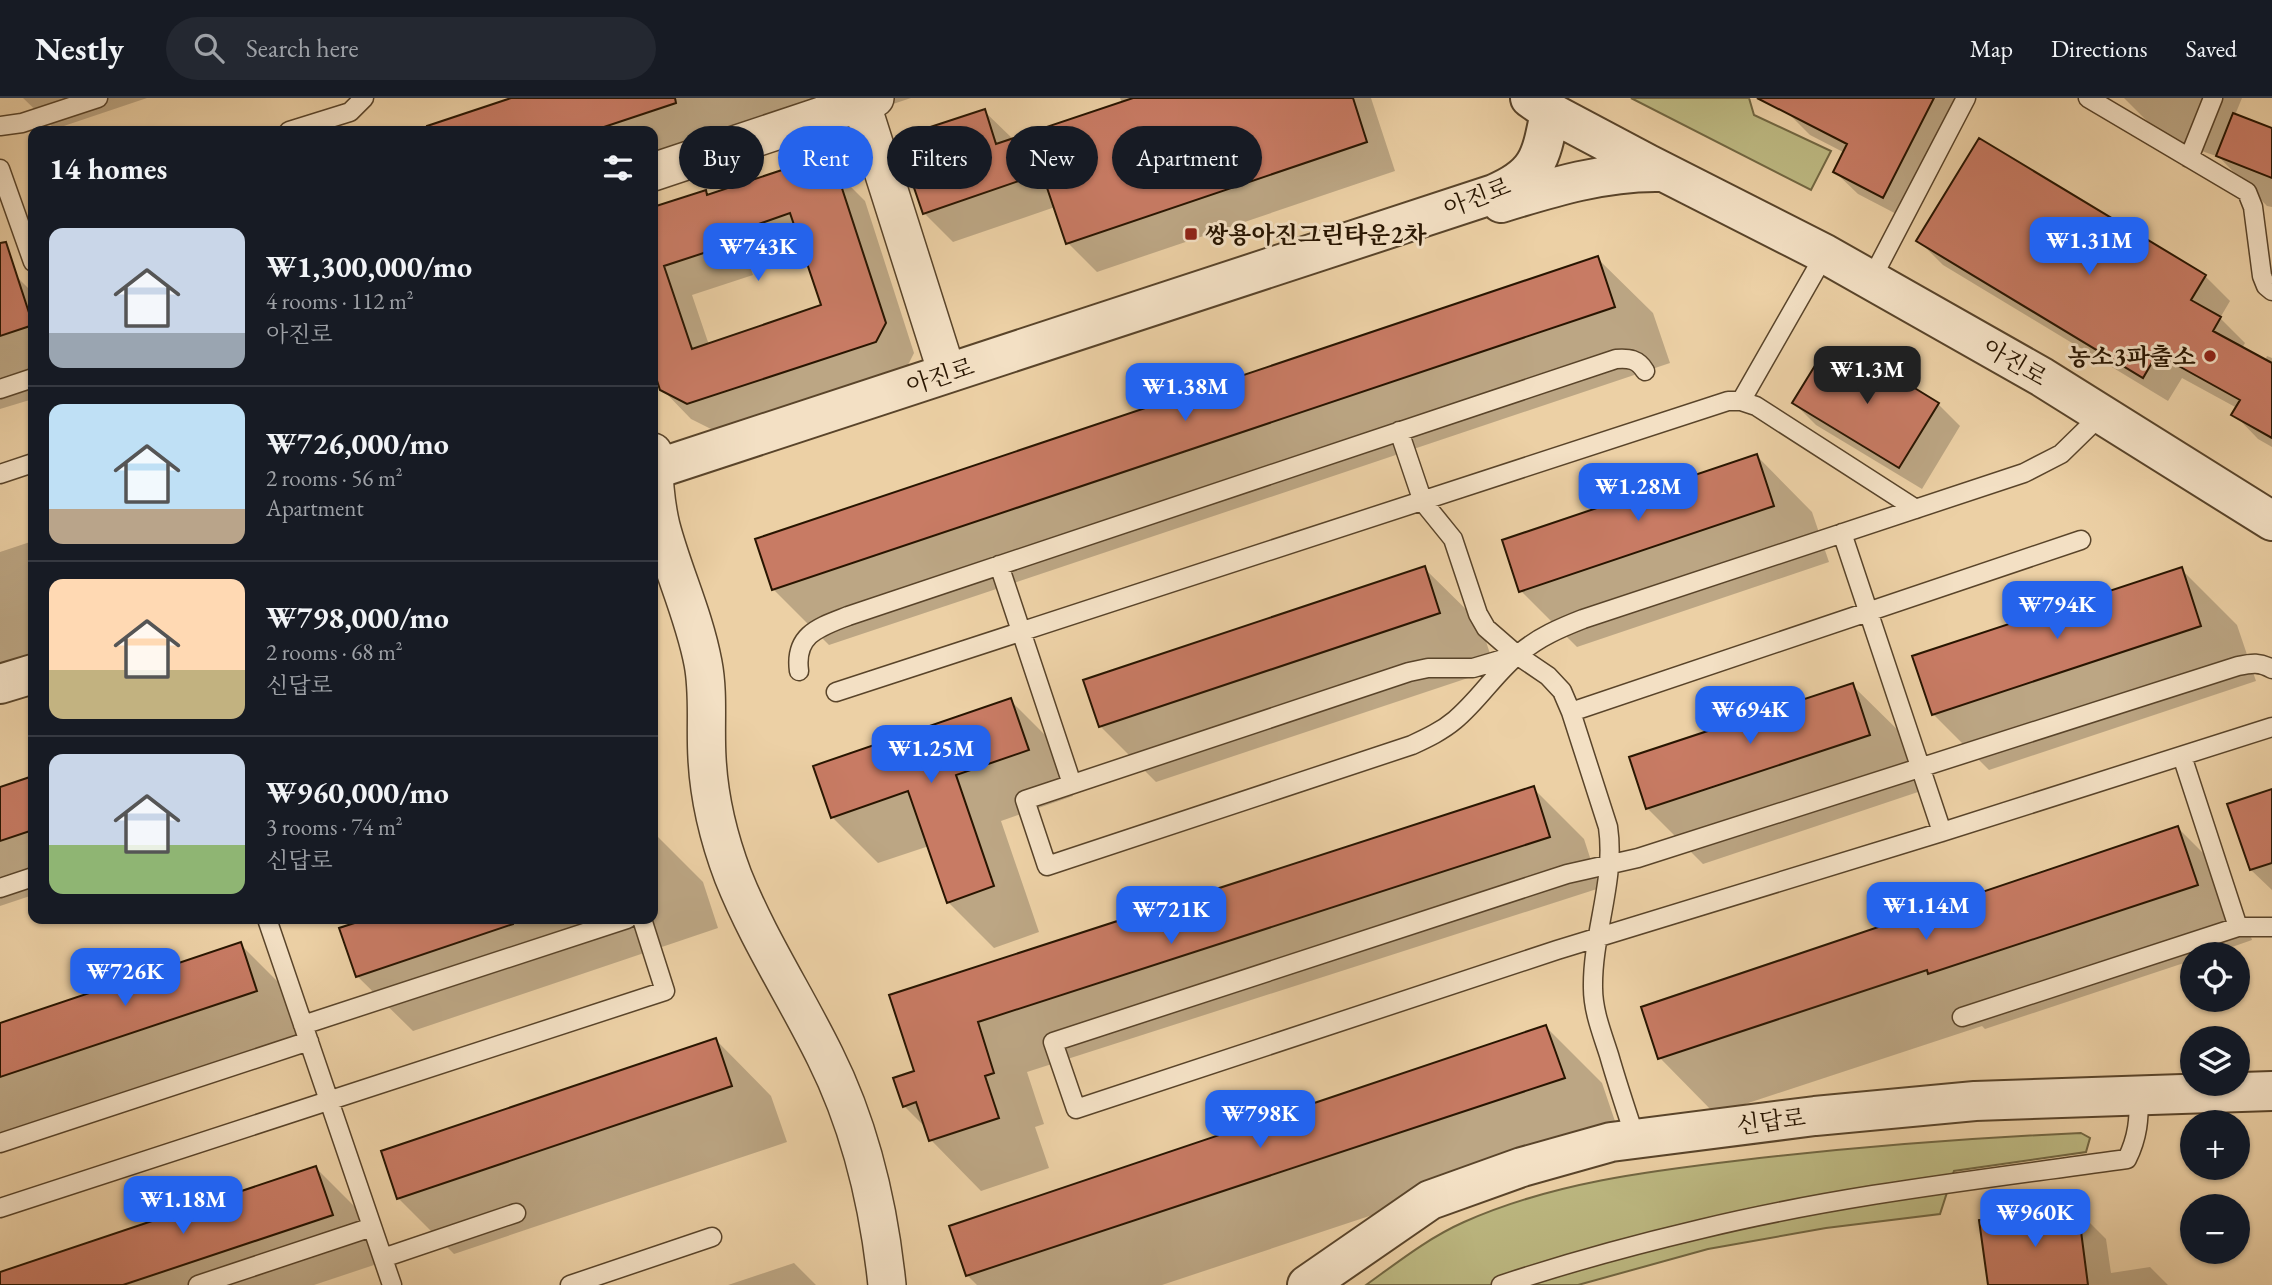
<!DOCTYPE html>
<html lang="en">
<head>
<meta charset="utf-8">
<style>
  :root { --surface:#171b24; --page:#242831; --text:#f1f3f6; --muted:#9ea1a6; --line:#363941; --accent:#2563eb }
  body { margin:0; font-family:"EB Garamond","Noto Serif KR",serif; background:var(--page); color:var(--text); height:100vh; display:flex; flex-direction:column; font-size:26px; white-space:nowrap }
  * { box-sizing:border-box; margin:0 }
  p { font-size:23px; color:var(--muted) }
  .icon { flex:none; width:38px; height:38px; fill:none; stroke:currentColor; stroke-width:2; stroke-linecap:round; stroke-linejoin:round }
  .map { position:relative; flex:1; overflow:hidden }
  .side { position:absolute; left:28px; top:28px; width:630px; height:798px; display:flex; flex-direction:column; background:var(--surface); border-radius:14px; box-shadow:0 2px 5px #0004 }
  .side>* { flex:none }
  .hud { position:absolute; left:679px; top:28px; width:665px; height:63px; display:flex; gap:14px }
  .tools { position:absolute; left:2180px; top:844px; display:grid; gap:14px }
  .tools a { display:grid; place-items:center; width:70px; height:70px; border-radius:50%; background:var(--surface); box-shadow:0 2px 5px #0004; font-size:35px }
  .price { position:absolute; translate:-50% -60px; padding:0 16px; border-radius:14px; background:var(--accent); color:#fff; font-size:23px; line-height:46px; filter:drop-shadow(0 2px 4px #0008) }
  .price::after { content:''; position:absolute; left:50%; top:42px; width:21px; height:16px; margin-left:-10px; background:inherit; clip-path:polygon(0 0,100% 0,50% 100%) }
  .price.on { background:#222; color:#fff }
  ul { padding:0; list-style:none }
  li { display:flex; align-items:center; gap:21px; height:175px; padding:0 21px }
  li+li { border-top:2px solid var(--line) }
  li span { display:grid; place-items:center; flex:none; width:196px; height:140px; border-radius:14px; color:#555 }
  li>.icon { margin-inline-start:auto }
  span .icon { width:84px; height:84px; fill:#fffc; stroke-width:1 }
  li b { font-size:30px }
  h2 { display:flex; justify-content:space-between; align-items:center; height:84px; padding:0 21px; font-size:30px }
  .pill { padding:0 24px; border-radius:32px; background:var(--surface); box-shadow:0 2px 5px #0004; font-size:24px; line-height:63px }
  .pill.on { background:var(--accent); color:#fff }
  header { display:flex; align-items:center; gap:42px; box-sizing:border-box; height:98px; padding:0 35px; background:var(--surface); border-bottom:2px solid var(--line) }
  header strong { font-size:33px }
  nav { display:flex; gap:38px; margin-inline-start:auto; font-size:24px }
  .search { width:490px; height:63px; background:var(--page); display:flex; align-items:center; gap:18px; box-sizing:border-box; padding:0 24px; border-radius:38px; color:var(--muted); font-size:26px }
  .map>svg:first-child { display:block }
  .green { fill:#bdb982; stroke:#726742; stroke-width:2 }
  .shadow { fill:#0003; fill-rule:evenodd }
  .building { fill:#c87b64; stroke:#281501; stroke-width:2; fill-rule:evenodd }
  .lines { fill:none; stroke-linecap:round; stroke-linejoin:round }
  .service-casing { stroke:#59442a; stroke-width:21 }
  .minor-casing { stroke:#59442a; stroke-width:40 }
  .tertiary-casing { stroke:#59442a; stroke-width:42 }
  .service { stroke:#f3e0c4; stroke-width:18 }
  .minor { stroke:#f3e0c4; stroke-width:37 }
  .tertiary { stroke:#f3e0c4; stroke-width:38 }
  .poi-dot { fill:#8f2418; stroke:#f3e0c4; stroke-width:2.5 }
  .labels { text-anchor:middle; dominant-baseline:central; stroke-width:6; stroke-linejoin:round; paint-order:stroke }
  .street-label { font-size:24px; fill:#281501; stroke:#f3e0c4 }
  .poi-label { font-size:24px; font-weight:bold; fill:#281501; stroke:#f3e0c4; text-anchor:start }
</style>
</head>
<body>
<header>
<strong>Nestly</strong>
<div class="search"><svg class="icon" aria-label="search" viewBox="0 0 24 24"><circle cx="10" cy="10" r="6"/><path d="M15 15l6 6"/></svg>Search here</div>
<nav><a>Map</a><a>Directions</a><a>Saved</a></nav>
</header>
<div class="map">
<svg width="2272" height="1187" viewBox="0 0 2272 1187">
  <rect width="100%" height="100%" fill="#ecd0a5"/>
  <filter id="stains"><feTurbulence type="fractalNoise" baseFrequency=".00286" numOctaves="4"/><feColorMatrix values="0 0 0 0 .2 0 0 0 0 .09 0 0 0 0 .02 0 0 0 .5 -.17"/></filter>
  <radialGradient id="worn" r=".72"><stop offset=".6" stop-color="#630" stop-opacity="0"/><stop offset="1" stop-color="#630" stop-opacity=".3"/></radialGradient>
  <path class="green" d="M1631,0H1749L1754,17L1831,53L1811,92Z
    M2081,1035L2090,1040L2086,1054L1954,1073L1940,1116L1826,1130L1708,1151L1578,1187H1366C1398,1164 1428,1140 1464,1124C1551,1085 1649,1073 1743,1062C1855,1049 1968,1040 2081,1035Z"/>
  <path class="shadow" d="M23,0H147L55,31Z
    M517,0H911L653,86V33H446L443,25Z
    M1120,0H1371L1395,73L1097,174L1068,145L1055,109L953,144L924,115L984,13L1014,42L1122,5Z
    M1783,0H1968L1906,121L1858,96L1835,74L1845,55L1810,37L1787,14Z
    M2124,0H2242L2235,17L2272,31V109L2267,108L2219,59L2164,40Z
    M1980,42L2205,178L2230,203L2220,220L2245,245L2242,250L2265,263L2267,258L2272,260V349L2258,341L2234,316L2237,310L2182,280L2168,303L1943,167L1919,143Z
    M835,73L865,103L914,255L905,273L717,334L691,321L662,291L653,265V111L705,94L709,98ZM803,150L823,208L709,247L692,197L753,177L750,168Z
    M1597,160L1653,215L1670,265L829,547L773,491Z
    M15,177L33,195V301L0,311V182Z
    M1839,274L1938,306L1960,328L1922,391L1816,327L1794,305Z
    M1757,358L1812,414L1829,464L1577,549L1521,493Z
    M33,443V562L0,573V454Z
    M1424,470L1480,525L1495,571L1156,684L1100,628Z
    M2181,471L2237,527L2256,583L1989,672L1933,616Z
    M1852,587L1908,642L1924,692L1703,766L1647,710Z
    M1010,602L1056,648L1073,698L1001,723L1039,834L994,850L948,804L929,748L878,765L832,719Z
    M33,680V797L0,808V691Z
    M1533,690L1584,741L1600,790L1027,974L1044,1026L1035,1029L1049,1070L981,1093L931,1042L927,1031L904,1008L917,974L892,898Z
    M2272,693V792L2251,772Z
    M2178,730L2234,786L2252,842L2212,856H2193V862L1985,931L1982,928L1715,1016L1660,960Z
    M653,734L703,784L718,830L413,933L357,878L342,831L372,821H653Z
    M240,846L296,902L311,948L0,1053V927Z
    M1546,929L1602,985L1619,1035L1162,1187H977L967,1177Z
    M716,942L771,998L787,1044L454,1156L398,1100Z
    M316,1070L364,1118L380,1165L314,1187H0V1176Z
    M2077,1112L2106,1141L2111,1175L2150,1169L2168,1187H1990Z
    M794,1165L816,1187H728Z"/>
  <path class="building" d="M511,0H675L676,5L592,33H428L427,28Z
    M1133,0H1353L1367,44L1066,146L1042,75L923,116L897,40L985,11L996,46Z
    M1757,0H1934L1883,100L1833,74L1847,46Z
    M2233,15L2272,30V80L2216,58Z
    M1979,40L2206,177L2191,202L2221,219L2213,233L2272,265V340L2231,317L2240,302L2157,256L2143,280L1916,143Z
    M812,62L836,72L886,225L876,244L687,306L660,292L653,270V109L706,92L707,97ZM790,115L821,207L692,251L664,168L725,148L722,139Z
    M6,144L33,227L0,238V145Z
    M1598,158L1615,209L772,492L755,441Z
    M1851,251L1939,305L1899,370L1792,305L1819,261L1838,272Z
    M1757,356L1774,408L1519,494L1502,442Z
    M1425,468L1440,515L1099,629L1083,582Z
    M2182,469L2201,528L1932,617L1912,558Z
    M1853,585L1870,637L1646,711L1629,659Z
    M1011,600L1029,652L956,677L994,788L947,805L908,693L831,720L813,668Z
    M33,678V732L0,743V689Z
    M1534,688L1550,739L978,924L994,975L985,978L999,1020L929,1043L916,1004L903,1009L893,980L914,973L889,897Z
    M2272,691V765L2250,772L2227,706Z
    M2178,728L2198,787L1928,876L1927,872L1658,961L1641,909Z
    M367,821H512L513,826L356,879L339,830Z
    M241,844L257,893L0,979V925Z
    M1546,927L1565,980L966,1178L949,1128Z
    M716,940L732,988L397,1101L381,1053Z
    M316,1068L333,1117L123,1187H0V1174Z
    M2078,1110L2088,1187H1988L1979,1122Z"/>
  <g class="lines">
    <g class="service-casing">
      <path id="service" d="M2088,0L2247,94L2253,109L2262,178L2266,188L2272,193
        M0,28L22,25L98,0
        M289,33L350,14L364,0
        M2189,60L2213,0
        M0,71L33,164
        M1871,182L1966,0
        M0,291L33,280
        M1741,303L1825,156
        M1399,333L1423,404L1453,441L1478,516L1486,530L1517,557L1548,578L1562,593L1571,614L1608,729C1616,783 1592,836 1593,890C1593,913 1602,935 1609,957C1617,985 1626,1012 1635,1039
        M0,376L33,365
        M1842,435L1942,734
        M999,467L1072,686
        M1517,557L1473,570H1428L1409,574L1025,702L1047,768L1412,647C1427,640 1442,633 1455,622C1479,602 1496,574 1520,555C1539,539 1560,530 1583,521L2024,375L2061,356L2102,316
        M2272,571C2260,564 2252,565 2238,568L1638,760L1567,776L1053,944L1076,1011L1557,852L1942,734L2272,629
        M799,573C794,536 820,529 848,518L1616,261C1629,260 1638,261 1645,273
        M836,594L1728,303H1741L1756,308L1916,411
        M1571,614L2081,442
        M2182,658L2238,829
        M0,790L33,779
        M267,821L392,1187
        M1962,919L2238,829H2272
        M303,927L627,821
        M0,1045L309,943
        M0,1110L665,893L642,821
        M383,1160L516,1115
        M198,1187L372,1129
        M570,1187L712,1139
        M1501,1187C1567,1165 1633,1147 1701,1131C1841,1097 1985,1081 2127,1061C2138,1039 2139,1021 2139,997"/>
    </g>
    <g class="minor-casing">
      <path id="minor" d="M861,4L947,275
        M653,74L875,0
        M653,354C654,379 655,403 661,428C673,474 694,517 703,565C709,596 705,628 707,660C709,700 719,741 733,778C758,841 795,897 825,958C860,1028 879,1109 887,1187"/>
    </g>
    <g class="tertiary-casing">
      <path id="tertiary" d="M1530,0L1550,14L1648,66L1825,156L2042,279L2272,423
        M1501,105C1553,89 1605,73 1660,74
        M653,372L1494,96C1539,77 1541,59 1550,14
        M0,586L33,576
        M1307,1187L1430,1102L1522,1069L1611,1044L1815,1018L1975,1003L2272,993"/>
    </g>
    <use href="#service" class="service"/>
    <use href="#minor" class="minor"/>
    <use href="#tertiary" class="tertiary"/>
  </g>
  <g class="poi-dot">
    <rect x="1184" y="129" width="14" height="14" rx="3.5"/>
    <circle cx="2210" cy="258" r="7"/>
  </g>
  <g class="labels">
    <g class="street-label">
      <text transform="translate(1477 99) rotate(-21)">아진로</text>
      <text transform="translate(2015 264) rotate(30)">아진로</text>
      <text transform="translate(940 278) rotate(-18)">아진로</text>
      <text transform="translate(1771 1023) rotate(-7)">신답로</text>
    </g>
    <g class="poi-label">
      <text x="1205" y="136">쌍용아진그린타운2차</text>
      <text x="2196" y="258" text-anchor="end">농소3파출소</text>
    </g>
  </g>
  <rect width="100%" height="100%" filter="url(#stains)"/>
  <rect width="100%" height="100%" fill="url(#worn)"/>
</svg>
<div class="tools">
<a><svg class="icon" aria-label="locate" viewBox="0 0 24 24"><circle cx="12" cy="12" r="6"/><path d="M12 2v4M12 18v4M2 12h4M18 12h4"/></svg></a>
<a><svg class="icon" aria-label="layers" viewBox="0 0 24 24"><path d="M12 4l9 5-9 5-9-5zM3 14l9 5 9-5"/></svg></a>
<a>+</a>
<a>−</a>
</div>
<b class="price" style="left:2089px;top:179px">₩1.31M</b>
<b class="price" style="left:758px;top:185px">₩743K</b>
<b class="price on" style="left:1867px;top:308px">₩1.3M</b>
<b class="price" style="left:1185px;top:325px">₩1.38M</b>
<b class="price" style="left:1638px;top:425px">₩1.28M</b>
<b class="price" style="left:2057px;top:543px">₩794K</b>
<b class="price" style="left:1750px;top:648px">₩694K</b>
<b class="price" style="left:931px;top:687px">₩1.25M</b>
<b class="price" style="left:1926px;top:844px">₩1.14M</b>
<b class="price" style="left:1171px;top:848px">₩721K</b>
<b class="price" style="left:125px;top:910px">₩726K</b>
<b class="price" style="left:1260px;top:1052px">₩798K</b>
<b class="price" style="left:183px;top:1138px">₩1.18M</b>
<b class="price" style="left:2035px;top:1151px">₩960K</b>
<div class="hud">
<a class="pill">Buy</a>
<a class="pill on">Rent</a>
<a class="pill">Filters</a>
<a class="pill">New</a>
<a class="pill">Apartment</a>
</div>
<section class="side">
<h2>14 homes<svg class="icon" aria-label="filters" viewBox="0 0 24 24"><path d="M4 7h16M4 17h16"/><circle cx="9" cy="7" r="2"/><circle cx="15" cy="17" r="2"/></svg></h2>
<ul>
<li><span style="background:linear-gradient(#c9d6e8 75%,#9aa5b1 0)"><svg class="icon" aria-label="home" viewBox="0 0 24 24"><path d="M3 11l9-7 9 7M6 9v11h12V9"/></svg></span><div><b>₩1,300,000/mo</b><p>4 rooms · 112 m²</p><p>아진로</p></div></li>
<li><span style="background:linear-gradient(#bfe0f5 75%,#b9a48a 0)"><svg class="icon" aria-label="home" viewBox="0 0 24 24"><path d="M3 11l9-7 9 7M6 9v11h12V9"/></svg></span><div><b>₩726,000/mo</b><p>2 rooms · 56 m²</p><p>Apartment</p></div></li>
<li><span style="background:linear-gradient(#ffd9b3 65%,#c2b280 0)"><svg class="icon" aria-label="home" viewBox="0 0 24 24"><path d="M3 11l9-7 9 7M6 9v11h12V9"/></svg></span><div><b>₩798,000/mo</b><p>2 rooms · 68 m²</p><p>신답로</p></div></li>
<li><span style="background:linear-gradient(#c9d6e8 65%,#8fb573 0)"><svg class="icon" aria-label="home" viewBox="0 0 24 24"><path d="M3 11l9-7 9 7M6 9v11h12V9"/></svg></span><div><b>₩960,000/mo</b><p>3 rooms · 74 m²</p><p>신답로</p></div></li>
</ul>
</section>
</div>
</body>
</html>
